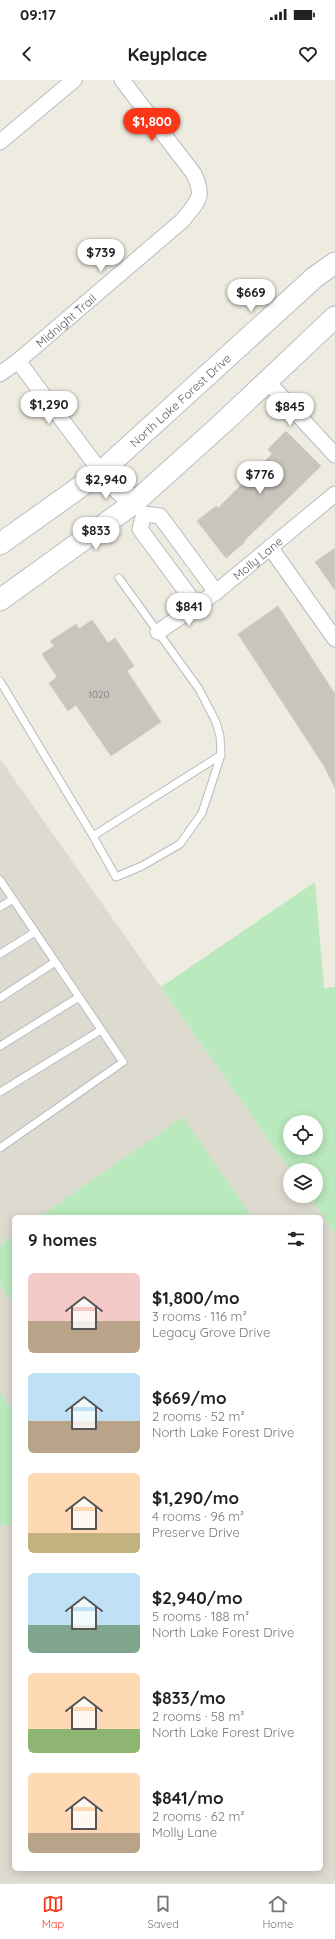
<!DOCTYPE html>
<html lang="en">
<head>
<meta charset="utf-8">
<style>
  :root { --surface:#fff; --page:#f2f2f2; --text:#222; --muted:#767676; --line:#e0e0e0; --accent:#fc3618 }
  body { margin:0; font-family:Quicksand,sans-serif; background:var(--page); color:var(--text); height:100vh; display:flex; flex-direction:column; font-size:15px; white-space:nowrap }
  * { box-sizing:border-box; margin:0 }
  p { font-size:13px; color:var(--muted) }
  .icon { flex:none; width:22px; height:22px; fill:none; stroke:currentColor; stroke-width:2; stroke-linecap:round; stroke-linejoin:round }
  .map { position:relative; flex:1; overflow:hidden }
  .details { position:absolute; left:12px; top:1135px; width:311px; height:656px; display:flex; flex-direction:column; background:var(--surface); border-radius:6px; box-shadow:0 2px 10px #0003 }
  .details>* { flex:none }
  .tools { position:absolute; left:283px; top:1035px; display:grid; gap:8px }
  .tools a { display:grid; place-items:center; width:40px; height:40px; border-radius:50%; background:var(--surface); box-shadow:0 2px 10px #0003; font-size:20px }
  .price { position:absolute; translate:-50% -34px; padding:0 9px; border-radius:14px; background:#fff; color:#222; font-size:13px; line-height:26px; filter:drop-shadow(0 1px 2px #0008) }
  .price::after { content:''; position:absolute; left:50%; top:24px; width:12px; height:9px; margin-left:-6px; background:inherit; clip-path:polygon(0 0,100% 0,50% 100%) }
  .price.active { background:var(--accent); color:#fff }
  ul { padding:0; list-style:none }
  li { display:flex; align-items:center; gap:12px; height:100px; padding:0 16px }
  li span { display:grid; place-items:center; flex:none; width:112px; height:80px; border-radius:6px; color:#555 }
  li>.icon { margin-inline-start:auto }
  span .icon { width:48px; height:48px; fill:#fffc; stroke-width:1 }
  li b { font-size:17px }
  h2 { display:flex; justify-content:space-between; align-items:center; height:48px; padding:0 16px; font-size:17px }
  .status { display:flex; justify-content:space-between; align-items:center; height:28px; padding:0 20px; background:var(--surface); direction:ltr }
  .status svg { height:11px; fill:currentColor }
  header { display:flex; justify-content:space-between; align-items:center; height:52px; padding:0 16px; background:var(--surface); font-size:18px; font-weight:700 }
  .tabs { display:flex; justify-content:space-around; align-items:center; height:56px; border-top:1px solid var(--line); background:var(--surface); font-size:11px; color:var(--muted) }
  .tabs a { display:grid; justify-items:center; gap:2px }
  .tabs .active { color:var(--accent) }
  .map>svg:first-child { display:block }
  .education { fill:#dddbcf; fill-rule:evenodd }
  .green { fill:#b9e9bc; fill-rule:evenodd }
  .building { fill:#c9c5bd; stroke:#d3cebe }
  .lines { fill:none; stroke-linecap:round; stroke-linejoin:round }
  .lane-casing { stroke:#b8bbc1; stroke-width:9 }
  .street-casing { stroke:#b8bbc1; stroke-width:17 }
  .secondary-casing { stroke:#b9bdc4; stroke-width:23 }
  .lane { stroke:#fff; stroke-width:7 }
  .street { stroke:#fff; stroke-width:15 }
  .secondary { stroke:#fff; stroke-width:21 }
  .labels { text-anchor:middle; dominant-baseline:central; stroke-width:3; stroke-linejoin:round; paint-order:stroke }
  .number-label { font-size:10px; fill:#75777a }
  .street-label { font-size:12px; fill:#595d63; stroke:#fff }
</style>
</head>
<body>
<div class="status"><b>09:17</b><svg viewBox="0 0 49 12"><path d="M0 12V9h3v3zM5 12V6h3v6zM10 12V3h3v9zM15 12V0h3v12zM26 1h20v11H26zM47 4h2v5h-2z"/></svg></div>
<header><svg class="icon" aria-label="back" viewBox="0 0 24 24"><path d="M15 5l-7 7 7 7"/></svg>Keyplace<svg class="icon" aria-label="heart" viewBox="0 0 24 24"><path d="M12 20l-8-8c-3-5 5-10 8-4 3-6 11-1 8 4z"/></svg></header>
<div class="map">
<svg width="335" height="1803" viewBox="0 0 335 1803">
  <rect width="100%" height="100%" fill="#eeece0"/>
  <path class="education" d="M0,679L290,1090V1116H309L335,1153V1800L332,1803H0ZM14,1137H321V1789H14Z"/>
  <path class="green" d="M315,802L324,908L335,907V1153L309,1116H316V1090H290L161,907ZM290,1042H316V1068H290Z
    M183,1037L252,1137H39Z
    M14,1155V1225L0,1205V1165Z
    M0,1312L14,1332V1444L0,1446Z"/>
  <path class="building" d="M286,351L321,386L244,461L245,462L226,478L197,441L216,426L218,428L272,374L268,369Z
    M335,468V510L315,482Z
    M278,526L335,614V708L324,686L238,554Z
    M92,540L108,563L115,558L134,586L127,591L161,642L111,676L76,625L68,631L49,603L57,597L42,574L54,566L50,561L76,544L79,549Z"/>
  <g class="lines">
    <g class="lane-casing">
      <path id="lane" d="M0,601L93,756L221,675L220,656L216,642L199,609L119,498
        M93,756L116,797L142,786L180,764L202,733L221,675
        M0,800L123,982L0,1068
        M0,827L13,819
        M0,874L35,852
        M0,918L55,882
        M0,966L79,917
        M0,1012L101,950"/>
    </g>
    <g class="street-casing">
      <g id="street">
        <path d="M0,62L74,0"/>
        <path d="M18,281L101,392"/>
        <path id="s1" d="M0,294L18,281L183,140C198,120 205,118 194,94L122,0"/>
        <path d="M267,301L335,375"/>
        <path d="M144,434L160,436L216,512"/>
        <path d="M144,434L140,449L196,525"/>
        <path d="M270,467L335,559"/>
        <path id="s2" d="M158,552L215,513L335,414"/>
      </g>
    </g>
    <g class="secondary-casing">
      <g id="secondary">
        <path d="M101,392L134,423"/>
        <path id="s3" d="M0,464L101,392L315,197L335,183"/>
        <path d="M0,520L134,423L225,341L335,237"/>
      </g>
    </g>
    <use href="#lane" class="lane"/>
    <use href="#street" class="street"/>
    <use href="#secondary" class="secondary"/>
  </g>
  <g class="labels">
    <g class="number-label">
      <text x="99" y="614">1020</text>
    </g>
    <g class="street-label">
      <text stroke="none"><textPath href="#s1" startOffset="85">Midnight Trail</textPath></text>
      <text stroke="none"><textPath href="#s3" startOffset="231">North Lake Forest Drive</textPath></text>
      <text stroke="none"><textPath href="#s2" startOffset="124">Molly Lane</textPath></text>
    </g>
  </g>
</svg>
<div class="tools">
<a><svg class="icon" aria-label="locate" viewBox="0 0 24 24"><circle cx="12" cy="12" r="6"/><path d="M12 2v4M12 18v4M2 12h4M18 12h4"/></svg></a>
<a><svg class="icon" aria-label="layers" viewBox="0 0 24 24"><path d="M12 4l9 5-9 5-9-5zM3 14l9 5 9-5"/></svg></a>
</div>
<b class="price active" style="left:152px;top:62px">$1,800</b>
<b class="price" style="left:101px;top:193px">$739</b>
<b class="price" style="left:251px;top:233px">$669</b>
<b class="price" style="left:49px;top:345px">$1,290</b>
<b class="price" style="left:290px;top:347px">$845</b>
<b class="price" style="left:260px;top:415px">$776</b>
<b class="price" style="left:106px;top:420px">$2,940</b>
<b class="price" style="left:96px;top:471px">$833</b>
<b class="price" style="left:189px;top:547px">$841</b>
<section class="details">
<h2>9 homes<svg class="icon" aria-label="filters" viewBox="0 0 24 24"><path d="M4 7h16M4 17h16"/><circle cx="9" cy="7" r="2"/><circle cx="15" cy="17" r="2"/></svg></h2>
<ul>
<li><span style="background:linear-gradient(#f6c9c9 60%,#b9a48a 0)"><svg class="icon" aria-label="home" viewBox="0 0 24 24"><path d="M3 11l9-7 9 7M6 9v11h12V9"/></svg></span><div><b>$1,800/mo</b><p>3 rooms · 116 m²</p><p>Legacy Grove Drive</p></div></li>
<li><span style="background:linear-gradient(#bfe0f5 60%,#b9a48a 0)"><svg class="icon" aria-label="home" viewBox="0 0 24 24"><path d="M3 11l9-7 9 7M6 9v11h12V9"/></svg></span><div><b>$669/mo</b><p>2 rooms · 52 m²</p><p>North Lake Forest Drive</p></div></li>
<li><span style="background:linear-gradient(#ffd9b3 75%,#c2b280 0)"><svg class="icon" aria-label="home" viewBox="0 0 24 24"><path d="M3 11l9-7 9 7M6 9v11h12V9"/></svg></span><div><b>$1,290/mo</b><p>4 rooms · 96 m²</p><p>Preserve Drive</p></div></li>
<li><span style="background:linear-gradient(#bfe0f5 65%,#7fa58c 0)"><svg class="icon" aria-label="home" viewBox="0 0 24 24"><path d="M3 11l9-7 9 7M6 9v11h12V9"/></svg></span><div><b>$2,940/mo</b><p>5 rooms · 188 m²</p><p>North Lake Forest Drive</p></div></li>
<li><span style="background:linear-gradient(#ffd9b3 70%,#8fb573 0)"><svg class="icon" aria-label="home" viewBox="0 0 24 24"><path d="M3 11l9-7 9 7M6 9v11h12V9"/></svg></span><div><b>$833/mo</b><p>2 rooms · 58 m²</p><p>North Lake Forest Drive</p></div></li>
<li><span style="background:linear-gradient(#ffd9b3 75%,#b9a48a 0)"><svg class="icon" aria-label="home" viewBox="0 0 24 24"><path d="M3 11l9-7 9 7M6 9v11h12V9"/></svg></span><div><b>$841/mo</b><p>2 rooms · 62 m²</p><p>Molly Lane</p></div></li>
</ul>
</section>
</div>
<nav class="tabs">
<a class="active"><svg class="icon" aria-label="map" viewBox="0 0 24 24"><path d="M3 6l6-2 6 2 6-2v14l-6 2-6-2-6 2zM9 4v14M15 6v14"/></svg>Map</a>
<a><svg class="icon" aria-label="saved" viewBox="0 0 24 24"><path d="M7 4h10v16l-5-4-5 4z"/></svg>Saved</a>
<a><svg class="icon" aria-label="home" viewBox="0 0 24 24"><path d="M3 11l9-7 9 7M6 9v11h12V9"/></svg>Home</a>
</nav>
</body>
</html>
